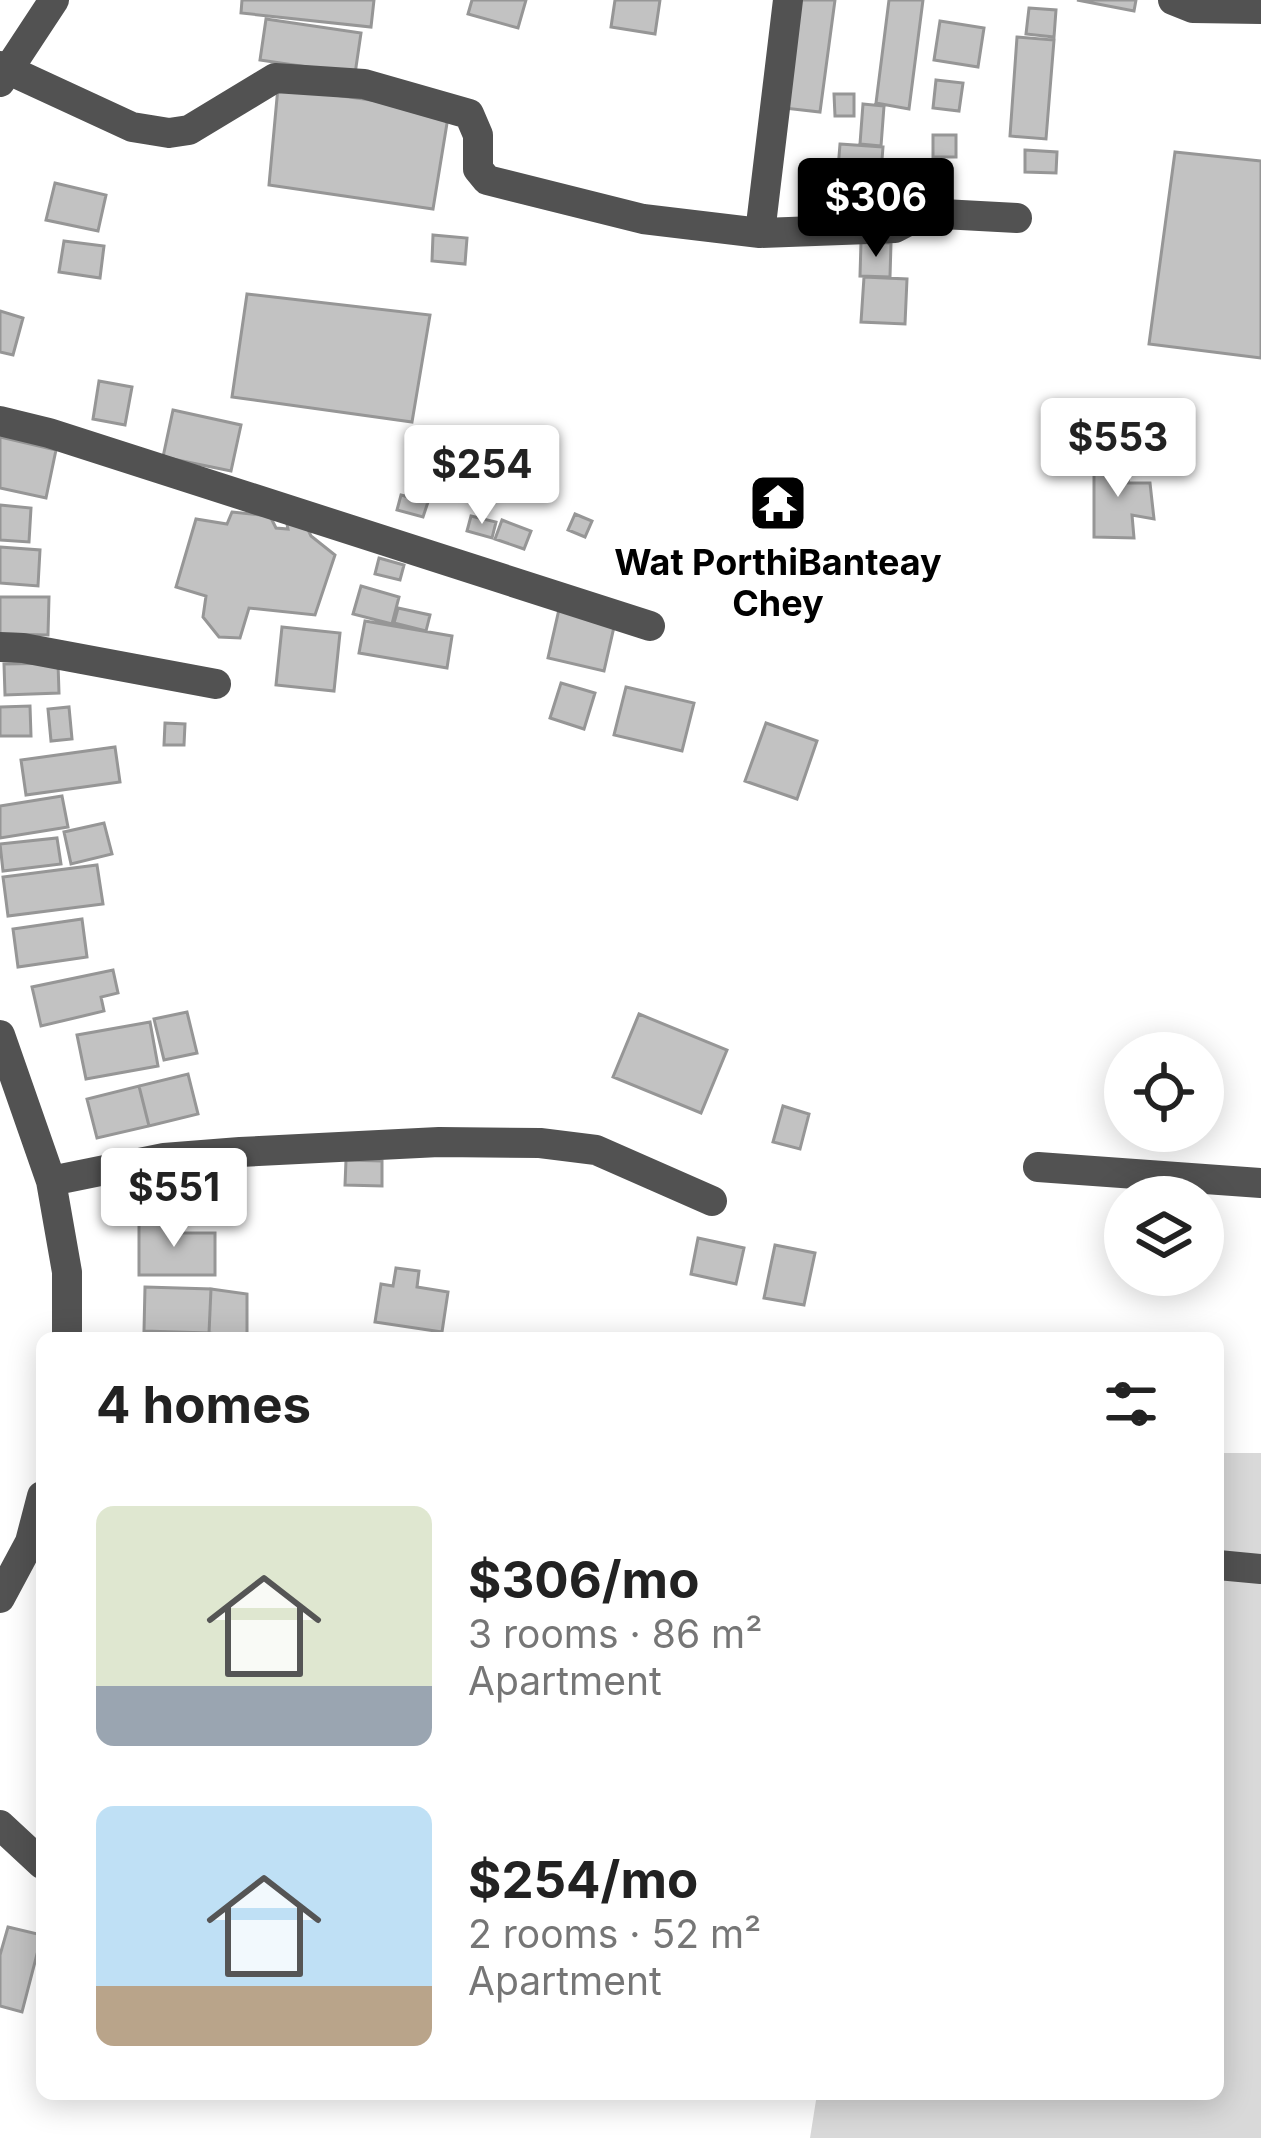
<!DOCTYPE html>
<html lang="en">
<head>
<meta charset="utf-8">
<style>
  :root { --surface:#fff; --page:#f6f6f6; --text:#222; --muted:#767676; --accent:#000 }
  body { margin:0; font-family:Inter,sans-serif; background:var(--page); color:var(--text); height:100vh; display:flex; flex-direction:column; font-size:45px; white-space:nowrap }
  * { box-sizing:border-box; margin:0 }
  p { font-size:39px; color:var(--muted) }
  .icon { flex:none; width:66px; height:66px; fill:none; stroke:currentColor; stroke-width:2; stroke-linecap:round; stroke-linejoin:round }
  .map { position:relative; flex:1; overflow:hidden }
  .details { position:absolute; left:36px; top:1332px; width:1188px; height:768px; display:flex; flex-direction:column; background:var(--surface); border-radius:18px; box-shadow:0 6px 30px #0003 }
  .details>* { flex:none }
  .tools { position:absolute; left:1104px; top:1032px; display:grid; gap:24px }
  .tools a { display:grid; place-items:center; width:120px; height:120px; border-radius:50%; background:var(--surface); box-shadow:0 6px 30px #0003; font-size:60px }
  .price { position:absolute; translate:-50% -102px; padding:0 27px; border-radius:12px; background:#fff; color:#222; font-size:39px; line-height:78px; filter:drop-shadow(0 3px 6px #0008) }
  .price::after { content:''; position:absolute; left:50%; top:72px; width:36px; height:27px; margin-left:-18px; background:inherit; clip-path:polygon(0 0,100% 0,50% 100%) }
  .price.active { background:var(--accent); color:#fff }
  ul { padding:0; list-style:none }
  li { display:flex; align-items:center; gap:36px; height:300px; padding:0 60px }
  li span { display:grid; place-items:center; flex:none; width:336px; height:240px; border-radius:18px; color:#555 }
  li>.icon { margin-inline-start:auto }
  span .icon { width:144px; height:144px; fill:#fffc; stroke-width:1 }
  li b { font-size:51px }
  h2 { display:flex; justify-content:space-between; align-items:center; height:144px; padding:0 60px; font-size:51px }
  .map>svg:first-child { display:block }
  .green { fill:#d9d9d9 }
  .building { fill:#c2c2c2; stroke:#969696; stroke-width:3 }
  .lines { fill:none; stroke-linecap:round; stroke-linejoin:round }
  .minor { stroke:#525252; stroke-width:30 }
  .labels { text-anchor:middle; dominant-baseline:central; stroke-width:10; stroke-linejoin:round; paint-order:stroke }
  .poi-label { font-size:36px; font-weight:bold; fill:#000; stroke:#fff }
</style>
</head>
<body>
<div class="map">
<svg width="1261" height="2138" viewBox="0 0 1261 2138">
  <rect width="100%" height="100%" fill="#fff"/>
  <path class="green" d="M1218,1453H1261V2138H810L817,2094H1218Z"/>
  <path class="building" d="M242,0H374L371,27L241,13Z
    M472,0H526L518,28L468,14Z
    M615,0H660L655,34L611,27Z
    M799,0H835L820,112L784,108Z
    M889,0H923L909,109L876,103Z
    M1077,0H1136L1134,11Z
    M1029,8L1056,10L1054,37L1026,34Z
    M266,19L361,33L355,74L260,60Z
    M940,21L984,28L978,67L934,60Z
    M1017,37L1054,40L1046,139L1010,136Z
    M936,80L963,83L959,111L933,108Z
    M278,87L449,111L433,209L269,185Z
    M834,94H854V116H835Z
    M863,104L884,106L881,146L860,144Z
    M933,135H956V157H933Z
    M840,144L883,147L881,172L838,169Z
    M1025,150L1057,152L1056,173L1025,172Z
    M1175,152L1261,161V358L1149,344Z
    M55,183L106,195L98,231L46,220Z
    M433,235L467,238L465,264L432,261Z
    M64,241L104,246L100,278L59,272Z
    M861,242L891,243L890,277L860,276Z
    M864,277L907,279L905,324L861,322Z
    M247,294L430,315L412,422L232,397Z
    M0,311L23,318L13,355L0,352Z
    M99,381L132,387L125,425L93,419Z
    M173,410L241,425L231,471L163,457Z
    M0,437L56,450L46,498L0,488Z
    M1131,458L1128,483H1150L1154,519L1132,515L1134,538L1094,537V461Z
    M401,495L428,502L423,517L397,510Z
    M0,505L31,508L29,542L0,540Z
    M232,512L270,516L276,528L288,529L286,519L304,521L311,536L335,555L315,615L249,608L240,638L219,637L203,617L206,596L176,587L196,519L227,524Z
    M575,514L592,521L585,537L568,530Z
    M471,516L496,522L492,538L467,531Z
    M502,520L531,531L524,549L495,539Z
    M0,547L40,550L38,586L0,583Z
    M379,558L404,565L400,580L375,574Z
    M361,586L399,597L392,624L353,614Z
    M0,597H49L48,635L0,634Z
    M560,605L616,618L604,671L548,658Z
    M398,608L430,615L426,631L394,623Z
    M365,621L452,636L447,668L359,653Z
    M282,627L340,633L334,691L276,685Z
    M58,663L59,693L5,695L4,664Z
    M561,683L595,693L584,729L550,718Z
    M626,687L694,703L682,751L614,735Z
    M30,706L31,736H0V707Z
    M69,707L72,739L51,741L48,709Z
    M165,723L185,724L184,745H164Z
    M766,723L817,741L797,799L745,781Z
    M115,747L120,782L26,795L21,760Z
    M62,796L68,827L0,838V806Z
    M104,823L112,854L71,864L64,832Z
    M57,838L61,864L3,871L0,844Z
    M97,865L103,904L8,916L3,877Z
    M82,919L87,957L18,967L13,929Z
    M113,970L118,993L101,997L104,1011L41,1026L32,987Z
    M187,1012L197,1053L164,1060L154,1019Z
    M639,1014L727,1050L701,1113L613,1077Z
    M150,1022L158,1066L86,1079L77,1035Z
    M188,1074L198,1114L149,1126L139,1086Z
    M139,1086L149,1126L97,1138L87,1099Z
    M783,1106L809,1114L800,1149L773,1142Z
    M196,1159L204,1201L140,1213L132,1171Z
    M346,1160L382,1161V1186L345,1185Z
    M139,1219L178,1220V1233H215V1275H139Z
    M698,1238L744,1248L736,1284L691,1274Z
    M775,1245L815,1253L804,1305L764,1298Z
    M396,1268L419,1271L417,1287L448,1292L442,1332L375,1322L381,1284L393,1286Z
    M145,1287L211,1289L209,1333L144,1331Z
    M211,1289L247,1294V1338L209,1333Z
    M8,1927L42,1935L22,2012L0,2006V1955Z"/>
  <g class="lines">
    <path class="minor" d="M1173,0L1193,8L1261,9
      M0,66L132,127L169,133L189,130L275,78L364,84L469,114L478,135V169L487,180L643,219L760,233L895,228L924,213L1017,218
      M0,82L54,0
      M760,233L788,0
      M0,421L49,433L650,626
      M0,647L23,648L216,684
      M0,1035L51,1181L67,1272V1338
      M1038,1167L1261,1183
      M51,1181L164,1158L240,1152L439,1142L540,1143L596,1150L712,1201
      M1218,1565L1261,1569
      M0,1598L30,1542L42,1496
      M0,1825L42,1864"/>
  </g>
  <defs>
    <g id="temple-square" transform="scale(3)"><rect x="-9" y="-9" width="18" height="18" rx="4" fill="#000" stroke="#fff"/><path d="M0-6L5-2H3V0L6.5 2.5H4V6H1.5V3h-3V6H-4V2.5H-6.5L-3 0V-2H-5Z" fill="#fff"/></g>
  </defs>
  <g fill-rule="evenodd">
    <use href="#temple-square" x="778" y="503"/>
  </g>
  <g class="labels">
    <g class="poi-label">
      <text x="778" y="562">Wat PorthiBanteay<tspan x="778" dy="41">Chey</tspan></text>
    </g>
  </g>
</svg>
<div class="tools">
<a><svg class="icon" aria-label="locate" viewBox="0 0 24 24"><circle cx="12" cy="12" r="6"/><path d="M12 2v4M12 18v4M2 12h4M18 12h4"/></svg></a>
<a><svg class="icon" aria-label="layers" viewBox="0 0 24 24"><path d="M12 4l9 5-9 5-9-5zM3 14l9 5 9-5"/></svg></a>
</div>
<b class="price active" style="left:876px;top:260px">$306</b>
<b class="price" style="left:1118px;top:500px">$553</b>
<b class="price" style="left:482px;top:527px">$254</b>
<b class="price" style="left:174px;top:1250px">$551</b>
<section class="details">
<h2>4 homes<svg class="icon" aria-label="filters" viewBox="0 0 24 24"><path d="M4 7h16M4 17h16"/><circle cx="9" cy="7" r="2"/><circle cx="15" cy="17" r="2"/></svg></h2>
<ul>
<li><span style="background:linear-gradient(#dfe7d0 75%,#9aa5b1 0)"><svg class="icon" aria-label="home" viewBox="0 0 24 24"><path d="M3 11l9-7 9 7M6 9v11h12V9"/></svg></span><div><b>$306/mo</b><p>3 rooms · 86 m²</p><p>Apartment</p></div></li>
<li><span style="background:linear-gradient(#bfe0f5 75%,#b9a48a 0)"><svg class="icon" aria-label="home" viewBox="0 0 24 24"><path d="M3 11l9-7 9 7M6 9v11h12V9"/></svg></span><div><b>$254/mo</b><p>2 rooms · 52 m²</p><p>Apartment</p></div></li>
</ul>
</section>
</div>
</body>
</html>
